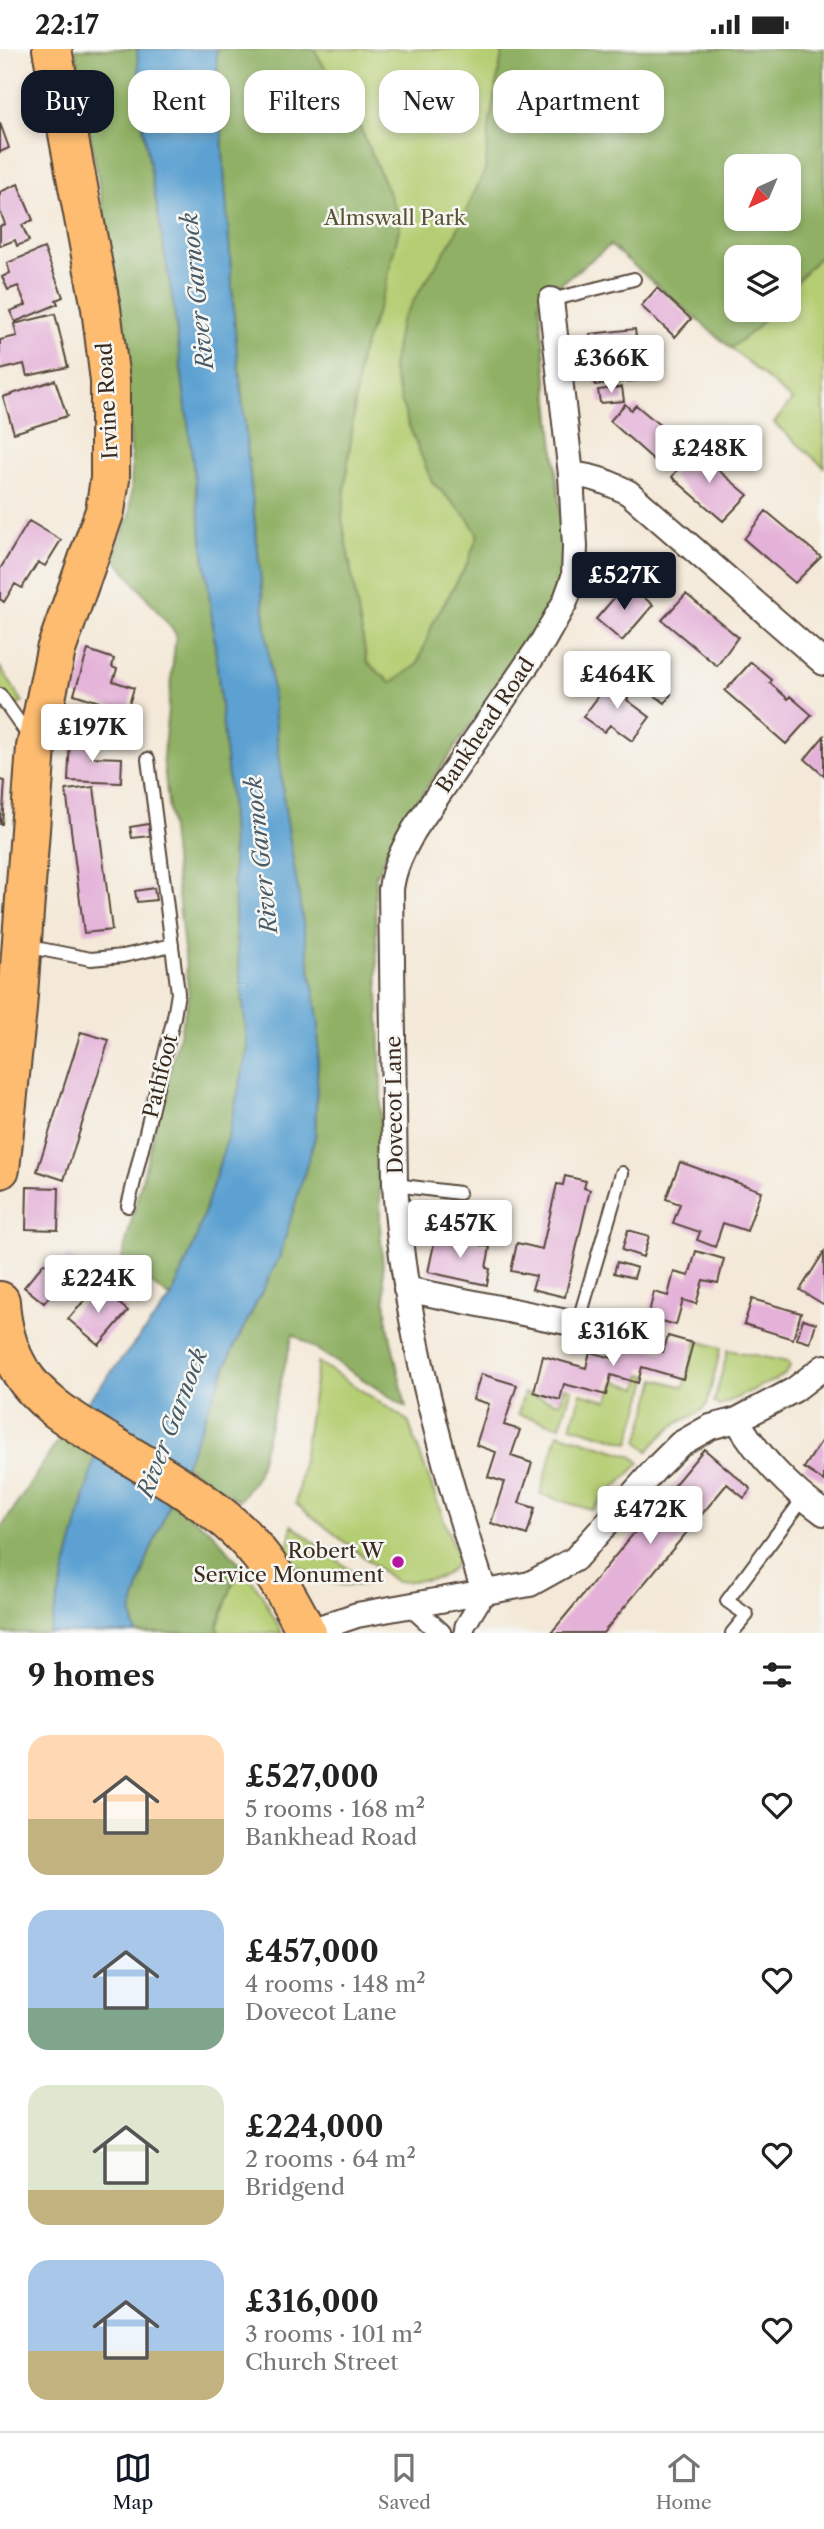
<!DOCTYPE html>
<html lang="en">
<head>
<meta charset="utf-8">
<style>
  :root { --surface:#fff; --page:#f6f6f6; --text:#222; --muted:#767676; --line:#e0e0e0; --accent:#111827 }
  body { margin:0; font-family:"Libre Caslon Text",serif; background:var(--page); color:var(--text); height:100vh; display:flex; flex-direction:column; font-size:26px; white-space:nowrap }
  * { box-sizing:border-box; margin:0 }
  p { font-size:23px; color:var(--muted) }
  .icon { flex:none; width:38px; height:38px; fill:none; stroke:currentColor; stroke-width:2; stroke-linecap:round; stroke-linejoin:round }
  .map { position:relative; height:1584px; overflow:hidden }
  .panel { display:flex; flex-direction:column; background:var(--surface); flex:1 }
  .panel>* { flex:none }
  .hud { position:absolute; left:21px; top:21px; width:782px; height:63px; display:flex; gap:14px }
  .needle { width:46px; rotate:224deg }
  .buttons { position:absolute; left:724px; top:105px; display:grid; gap:14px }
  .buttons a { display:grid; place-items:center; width:77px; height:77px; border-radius:14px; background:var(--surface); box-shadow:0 4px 10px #0003; font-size:35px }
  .price { position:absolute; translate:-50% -60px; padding:0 16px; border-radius:7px; background:#fff; color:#222; font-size:23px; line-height:46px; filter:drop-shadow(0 2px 4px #0008) }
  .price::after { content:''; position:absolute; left:50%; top:42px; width:21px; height:16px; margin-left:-10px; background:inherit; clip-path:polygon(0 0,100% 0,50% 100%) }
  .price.current { background:var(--accent); color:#fff }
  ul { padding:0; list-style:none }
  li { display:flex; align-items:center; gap:21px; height:175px; padding:0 28px }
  li span { display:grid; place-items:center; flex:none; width:196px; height:140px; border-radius:21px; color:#555 }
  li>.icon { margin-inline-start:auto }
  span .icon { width:84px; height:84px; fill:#fffc; stroke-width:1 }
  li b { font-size:30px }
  h2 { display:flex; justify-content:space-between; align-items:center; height:84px; padding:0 28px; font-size:30px }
  .tag { padding:0 24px; border-radius:21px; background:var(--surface); box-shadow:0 4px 10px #0003; font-size:24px; line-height:63px }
  .tag.current { background:var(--accent); color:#fff }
  .status { display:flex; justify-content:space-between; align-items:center; height:49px; padding:0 35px; background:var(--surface); direction:ltr }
  .status svg { height:19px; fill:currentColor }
  .menu { display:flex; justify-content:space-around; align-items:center; height:98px; border-top:2px solid var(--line); background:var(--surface); font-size:19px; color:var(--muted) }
  .menu a { display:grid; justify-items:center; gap:4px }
  .menu .current { color:var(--accent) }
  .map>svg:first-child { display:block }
  .green { fill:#b6ce73; stroke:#787c48; stroke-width:2; fill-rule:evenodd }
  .forest { fill:#90b165; stroke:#666e42; stroke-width:2; fill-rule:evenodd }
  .water { fill:#5ba1d1; stroke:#4b6678; stroke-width:2 }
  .building { fill:#e4b1d8 }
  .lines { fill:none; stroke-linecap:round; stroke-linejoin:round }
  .service-casing { stroke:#57473a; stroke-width:16 }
  .pedestrian-casing { stroke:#57473a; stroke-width:23 }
  .minor-casing { stroke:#57473a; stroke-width:28 }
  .primary-casing { stroke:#57473a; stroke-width:42 }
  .service { stroke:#fff; stroke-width:12 }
  .pedestrian { stroke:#fff; stroke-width:19 }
  .minor { stroke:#fff; stroke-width:24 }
  .primary { stroke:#fdbc6f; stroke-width:38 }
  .poi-dot { fill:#b5179e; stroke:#f6f6f2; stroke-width:2.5 }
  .labels { text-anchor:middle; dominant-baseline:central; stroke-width:5; stroke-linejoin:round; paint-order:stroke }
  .park-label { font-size:21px; fill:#5a5333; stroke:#f6f6f2 }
  .street-label { font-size:21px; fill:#3b2a1e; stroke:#f6f6f2 }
  .poi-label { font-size:21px; fill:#3b2a1e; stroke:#f6f6f2; text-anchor:end }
  .water-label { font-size:23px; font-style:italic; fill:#485a66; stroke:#f6f6f2 }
</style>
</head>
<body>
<div class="status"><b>22:17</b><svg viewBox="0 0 49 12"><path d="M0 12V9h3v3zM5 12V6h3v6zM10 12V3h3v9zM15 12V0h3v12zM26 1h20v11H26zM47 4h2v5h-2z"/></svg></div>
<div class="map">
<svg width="824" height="1584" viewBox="0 0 824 1584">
  <rect width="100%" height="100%" fill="#f6f6f2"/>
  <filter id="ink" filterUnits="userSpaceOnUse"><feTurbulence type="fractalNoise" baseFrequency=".0143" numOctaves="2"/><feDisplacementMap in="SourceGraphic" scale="14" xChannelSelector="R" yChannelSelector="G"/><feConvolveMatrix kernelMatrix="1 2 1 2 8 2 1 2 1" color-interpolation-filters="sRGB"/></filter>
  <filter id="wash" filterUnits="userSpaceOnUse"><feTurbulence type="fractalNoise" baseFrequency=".00686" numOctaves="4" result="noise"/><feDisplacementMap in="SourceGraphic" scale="28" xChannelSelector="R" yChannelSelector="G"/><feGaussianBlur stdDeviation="1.57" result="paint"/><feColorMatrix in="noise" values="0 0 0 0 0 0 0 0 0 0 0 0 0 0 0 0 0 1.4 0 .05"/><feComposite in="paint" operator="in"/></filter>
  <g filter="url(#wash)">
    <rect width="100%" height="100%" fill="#f4e9d8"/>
    <path class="green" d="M216,0H824V418L774,374L792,351L610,196L539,252L564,501L396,782ZM737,117H789V170H737ZM737,208H789V261H737Z
      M0,618L23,653L0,665Z
      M697,1292L721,1299L707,1355C701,1366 688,1368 678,1374C666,1380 657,1392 648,1402L638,1393L656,1330L684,1338Z
      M728,1301L789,1313L790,1318L783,1327L719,1357L714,1353Z
      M318,1313L408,1372L457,1507C457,1534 415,1531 396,1533L296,1455Z
      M642,1325L649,1327L629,1394L571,1377L581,1344L608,1352L615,1332L638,1339Z
      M565,1338L572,1340L560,1377L518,1365L524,1344L560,1354Z
      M558,1384L632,1407L640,1414L592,1461L540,1445Z
      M292,1476L368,1535C335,1540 308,1531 287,1505Z
      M240,1515L261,1544L282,1584H219L217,1579Z"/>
    <path class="forest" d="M75,0H137L143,76L173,253L213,577L230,748L236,888L248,1000L228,1087L195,1193L171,1249L121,1213L189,947L163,708L176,585L113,507L130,466L132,419L127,331L107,180Z
      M216,0H314L360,78L401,172L385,240L360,309L342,469L367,613L391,634L417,616L433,574L467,515L478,486L467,468L432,433L407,372L392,319L400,273L455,186L485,121L490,71L503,0H824V211L819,208L789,241V208H737V261H772L754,281L731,299L610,196L539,252L564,501L558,542L537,582L396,782L376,826L375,850L381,1029L380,1177L387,1272L406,1358L293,1285L257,1427L239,1452L185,1416L231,1304L279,1209L315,1088L319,976L284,754L235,282ZM737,117H789V170H737Z
      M61,1387L95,1408L49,1584H0V1481Z
      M170,1452L214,1485L240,1515L217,1578L219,1584H136L131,1565L147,1510Z"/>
    <path class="water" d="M137,0H216L235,282L284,754L319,975L315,1088L279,1209L231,1304L147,1510L131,1565L136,1584H49L95,1408L84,1357L171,1249L195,1193L228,1087L248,1000L236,888L230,748L213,577L173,253L143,76Z"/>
    <g id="blocks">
      <path class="building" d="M0,74L9,99L0,103Z
        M18,135L33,171L22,176L29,192L17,197L15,191L0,197V177L5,175L0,162V143Z
        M44,199L63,248L56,251L58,255L15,273L10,262L26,256L18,237L8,241L2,228L10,224L7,214Z
        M657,239L691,270L675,288L641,257Z
        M55,265L68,318L27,327L24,315L0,321V291L17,287L14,275Z
        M635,280L637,297L623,299L624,310L638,308L641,331L595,336L590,285Z
        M55,331L67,367L14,384L3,348Z
        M622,338L624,352L600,354L598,341Z
        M625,355L631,361L636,356L674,388L654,411L610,372Z
        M693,400L748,446L723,472L672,428Z
        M766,462L821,508L795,534L744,490Z
        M29,472L61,491L45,517L38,513L22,539L15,535L4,553L0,550V520Z
        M650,522L654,539L644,542L640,525Z
        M627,534L653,556L622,592L596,570Z
        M686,545L738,588L717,617L662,571Z
        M88,601L114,610L112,618L117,620L113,632L134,639L127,662L74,645Z
        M751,613L772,631L770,634L788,650L790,647L812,666L786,695L725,642Z
        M644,625L671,645L665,654L638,634Z
        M613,628L632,642L627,651L650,668L632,692L610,676L604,683L583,668Z
        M824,687V727L805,710Z
        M70,689L93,690L92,708L122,709L121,734L68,732Z
        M0,731L5,732L2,775H0Z
        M94,738L112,881L84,884L66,741Z
        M149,775L150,787L132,789L130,778Z
        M154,839L156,851L137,853L135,842Z
        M81,983L109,991L64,1131L37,1122Z
        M680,1113L761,1142L747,1182L723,1174L715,1198L697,1191L700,1183L673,1174L680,1155L666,1150Z
        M565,1127L586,1132L584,1139L590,1141L565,1248L532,1240L536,1227L511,1222L517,1194L542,1200L557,1135L563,1136Z
        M27,1138L59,1139L58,1181L26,1180Z
        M628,1181L649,1187L643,1208L622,1201Z
        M436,1186L490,1198L486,1219L490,1220L487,1236L428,1223Z
        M696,1202L724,1210L718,1234L703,1231L696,1255L683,1251L676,1276L648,1268L654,1243L668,1247L674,1223L689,1227Z
        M824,1203V1254L823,1255L800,1241Z
        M68,1206L83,1218L71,1233L65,1228L44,1254L24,1238L44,1214L54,1223Z
        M617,1213L637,1219L634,1229L614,1224Z
        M98,1236L128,1262L99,1296L68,1270Z
        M752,1250L801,1264L793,1290L744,1275Z
        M803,1270L816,1274L810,1294L797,1290Z
        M668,1287L693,1294L683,1330L642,1318L638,1334L611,1326L606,1346L564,1335L560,1351L534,1343L543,1307L586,1319L590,1303L616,1310L621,1291L663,1303Z
        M481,1325L517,1336L504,1376L520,1381L511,1407L532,1414L519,1454L535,1459L527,1486L491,1474L504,1433L488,1428L496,1403L476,1396L489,1355L473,1350Z
        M824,1388V1432L804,1419Z
        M704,1400L751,1440L744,1449L727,1435L603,1584H551Z"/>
    </g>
  </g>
  <g filter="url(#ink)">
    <use href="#blocks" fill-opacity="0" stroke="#57473a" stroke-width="2"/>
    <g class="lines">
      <g class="service-casing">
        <path id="service" d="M551,251L634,230
          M0,646L30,689
          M25,897L91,910L123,907L172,896
          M395,1136L459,1144
          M128,1157L174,968L178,944L148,710
          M578,1274L622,1124
          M732,1584L747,1566L727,1552L803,1450"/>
      </g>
      <g class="pedestrian-casing">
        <path id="pedestrian" d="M411,1557L441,1584
          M464,1584L465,1577L485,1544"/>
      </g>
      <g class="minor-casing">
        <path id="minor" d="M571,426C592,426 611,434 629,444L824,614
          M406,1240L610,1282
          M737,1371C758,1407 790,1440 824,1464
          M485,1544C474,1514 466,1483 456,1452C426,1349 402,1244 395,1136L391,840C394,817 403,801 414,781L543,592L565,553L574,528L575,497L571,426L551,251
          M307,1583L357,1566L530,1535L575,1510L658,1417L680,1395L710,1378L737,1371L794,1341L824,1318"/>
      </g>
      <g class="primary-casing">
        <path id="primary" d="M0,1120L17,960L36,698L56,601L105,462L110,430V332L101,259L52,0
          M0,1252C1,1275 8,1303 21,1323C40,1353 73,1372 102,1390C144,1416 189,1440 227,1472C263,1502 286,1542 307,1584"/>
      </g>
      <use href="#service" class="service"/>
      <use href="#pedestrian" class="pedestrian"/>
      <use href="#minor" class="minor"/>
      <use href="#primary" class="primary"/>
    </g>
  </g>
  <circle class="poi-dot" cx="398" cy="1513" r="7"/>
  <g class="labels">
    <g class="park-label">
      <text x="395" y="168">Almswall Park</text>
    </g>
    <g class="street-label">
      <text transform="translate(107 352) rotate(-93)">Irvine Road</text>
      <text transform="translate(485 676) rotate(-56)">Bankhead Road</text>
      <text transform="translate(160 1027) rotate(-76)">Pathfoot</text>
      <text transform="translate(394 1056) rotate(-91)">Dovecot Lane</text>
    </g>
    <g class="poi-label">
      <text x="384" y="1501">Robert W<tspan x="384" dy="24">Service Monument</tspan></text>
    </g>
    <g class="water-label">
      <text transform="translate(197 242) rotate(-96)">River Garnock</text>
      <text transform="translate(261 806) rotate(-96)">River Garnock</text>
      <text transform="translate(172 1374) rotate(-69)">River Garnock</text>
    </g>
  </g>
</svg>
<div class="buttons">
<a><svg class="needle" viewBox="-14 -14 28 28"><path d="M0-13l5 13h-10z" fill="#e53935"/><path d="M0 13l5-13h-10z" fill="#767676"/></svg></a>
<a><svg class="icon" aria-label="layers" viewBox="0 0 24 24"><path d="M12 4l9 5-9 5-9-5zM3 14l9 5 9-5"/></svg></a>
</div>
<b class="price" style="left:611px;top:346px">£366K</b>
<b class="price" style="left:709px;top:436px">£248K</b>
<b class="price current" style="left:624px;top:563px">£527K</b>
<b class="price" style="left:617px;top:662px">£464K</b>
<b class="price" style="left:92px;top:715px">£197K</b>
<b class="price" style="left:460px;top:1211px">£457K</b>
<b class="price" style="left:98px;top:1266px">£224K</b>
<b class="price" style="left:613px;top:1319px">£316K</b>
<b class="price" style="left:650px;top:1497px">£472K</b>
<div class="hud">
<a class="tag current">Buy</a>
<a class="tag">Rent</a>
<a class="tag">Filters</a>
<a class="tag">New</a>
<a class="tag">Apartment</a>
</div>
</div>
<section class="panel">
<h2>9 homes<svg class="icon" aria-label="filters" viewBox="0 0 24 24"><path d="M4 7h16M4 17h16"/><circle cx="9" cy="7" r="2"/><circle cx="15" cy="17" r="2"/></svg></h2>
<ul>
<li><span style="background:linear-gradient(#ffd9b3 60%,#c2b280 0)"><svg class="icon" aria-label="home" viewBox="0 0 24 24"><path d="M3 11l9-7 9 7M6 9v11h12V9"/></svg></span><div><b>£527,000</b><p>5 rooms · 168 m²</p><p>Bankhead Road</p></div><svg class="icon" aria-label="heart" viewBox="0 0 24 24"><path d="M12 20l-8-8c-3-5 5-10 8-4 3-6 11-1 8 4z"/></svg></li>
<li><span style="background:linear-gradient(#a9c7e8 70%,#7fa58c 0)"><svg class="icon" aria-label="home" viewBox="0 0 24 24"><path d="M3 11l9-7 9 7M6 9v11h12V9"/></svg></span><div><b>£457,000</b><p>4 rooms · 148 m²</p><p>Dovecot Lane</p></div><svg class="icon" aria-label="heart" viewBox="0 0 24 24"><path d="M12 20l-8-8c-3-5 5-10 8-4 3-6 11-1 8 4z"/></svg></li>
<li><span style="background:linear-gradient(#dfe7d0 75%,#c2b280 0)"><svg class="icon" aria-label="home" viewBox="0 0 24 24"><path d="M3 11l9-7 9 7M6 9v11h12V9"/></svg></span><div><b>£224,000</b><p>2 rooms · 64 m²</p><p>Bridgend</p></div><svg class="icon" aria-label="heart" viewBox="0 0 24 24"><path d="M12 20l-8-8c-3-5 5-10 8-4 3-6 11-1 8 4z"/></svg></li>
<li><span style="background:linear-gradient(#a9c7e8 65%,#c2b280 0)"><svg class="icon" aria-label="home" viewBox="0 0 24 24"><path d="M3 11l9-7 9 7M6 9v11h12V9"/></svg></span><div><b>£316,000</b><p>3 rooms · 101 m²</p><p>Church Street</p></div><svg class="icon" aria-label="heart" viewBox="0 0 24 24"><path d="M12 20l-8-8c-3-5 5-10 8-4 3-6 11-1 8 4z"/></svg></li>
</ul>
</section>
<nav class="menu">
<a class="current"><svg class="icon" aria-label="map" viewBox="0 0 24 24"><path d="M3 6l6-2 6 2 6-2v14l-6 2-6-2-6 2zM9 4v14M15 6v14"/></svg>Map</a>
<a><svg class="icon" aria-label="saved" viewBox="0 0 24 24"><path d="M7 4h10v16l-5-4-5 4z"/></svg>Saved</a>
<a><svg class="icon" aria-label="home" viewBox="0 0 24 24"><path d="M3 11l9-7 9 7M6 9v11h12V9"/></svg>Home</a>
</nav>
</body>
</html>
